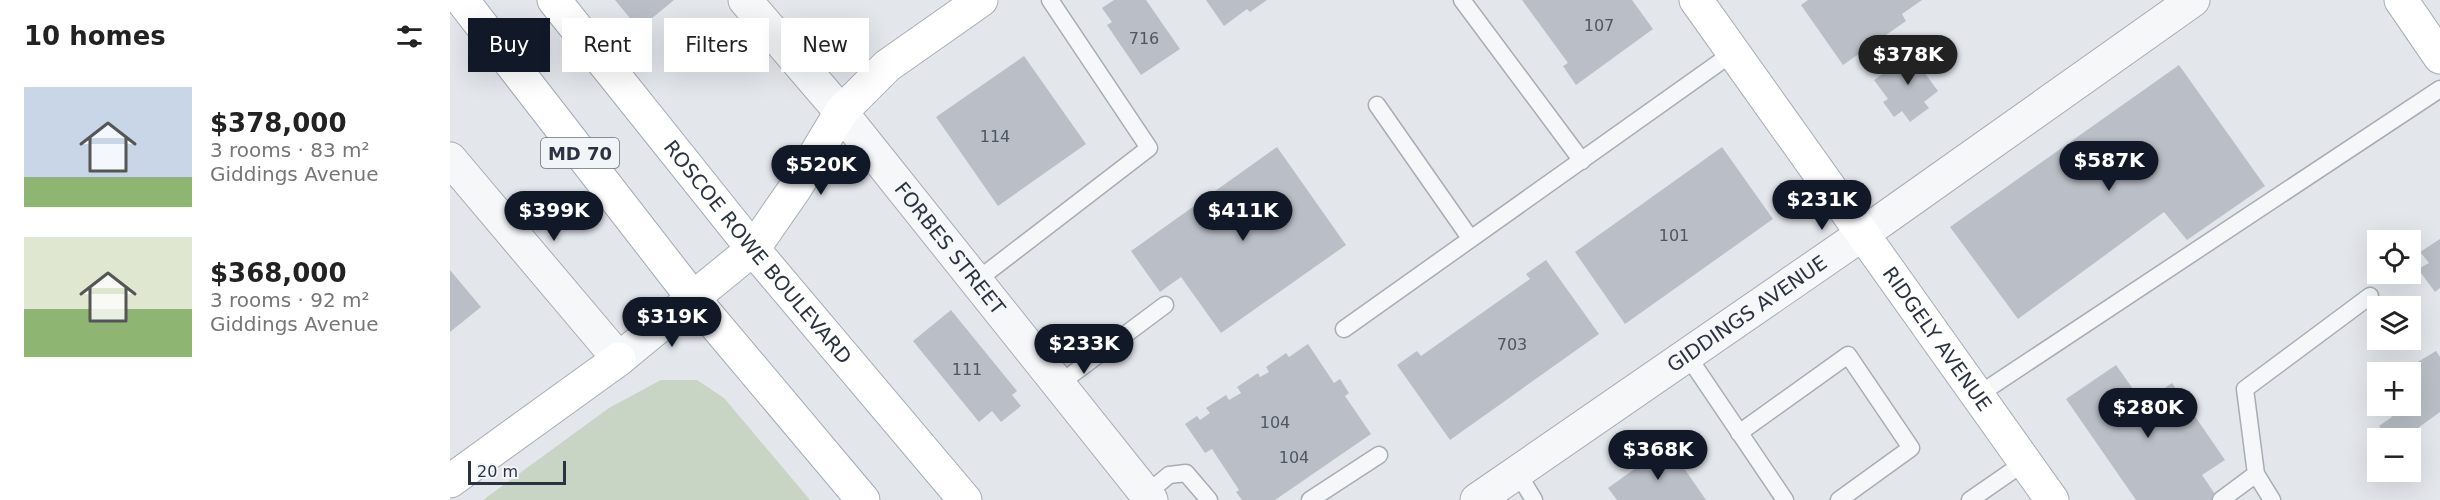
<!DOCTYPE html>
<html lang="en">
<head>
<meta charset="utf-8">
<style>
  :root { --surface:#fff; --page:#f2f2f2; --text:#222; --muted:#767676; --accent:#111827 }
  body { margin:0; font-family:"DejaVu Sans",sans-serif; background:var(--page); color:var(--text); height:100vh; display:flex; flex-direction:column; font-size:22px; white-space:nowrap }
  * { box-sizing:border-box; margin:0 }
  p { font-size:20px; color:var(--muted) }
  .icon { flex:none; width:33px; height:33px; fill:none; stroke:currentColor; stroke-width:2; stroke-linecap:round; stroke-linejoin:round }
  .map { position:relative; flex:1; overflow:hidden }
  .drawer { display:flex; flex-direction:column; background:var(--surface); width:450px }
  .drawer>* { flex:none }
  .banner { position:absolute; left:18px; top:18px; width:570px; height:54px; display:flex; gap:12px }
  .controls { position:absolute; left:1917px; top:230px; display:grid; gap:12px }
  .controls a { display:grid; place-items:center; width:54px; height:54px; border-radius:0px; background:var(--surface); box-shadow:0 6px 24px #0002; font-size:30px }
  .scale { position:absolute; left:18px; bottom:15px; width:98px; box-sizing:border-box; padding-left:6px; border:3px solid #2b3342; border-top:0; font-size:16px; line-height:21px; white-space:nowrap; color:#2b3342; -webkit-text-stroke:4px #f2f5f8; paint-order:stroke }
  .price { position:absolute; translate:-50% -51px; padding:0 14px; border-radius:21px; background:var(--accent); color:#fff; font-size:20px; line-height:39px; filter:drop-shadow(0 2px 3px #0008) }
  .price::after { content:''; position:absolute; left:50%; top:36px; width:18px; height:14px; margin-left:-9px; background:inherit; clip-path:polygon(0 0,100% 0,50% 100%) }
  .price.on { background:#222; color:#fff }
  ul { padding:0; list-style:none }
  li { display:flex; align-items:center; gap:18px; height:150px; padding:0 24px }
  li span { display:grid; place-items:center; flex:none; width:168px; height:120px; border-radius:0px; color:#555 }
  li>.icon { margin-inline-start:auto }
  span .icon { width:72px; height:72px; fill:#fffc; stroke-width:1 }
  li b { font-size:26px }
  h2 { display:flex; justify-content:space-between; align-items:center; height:72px; padding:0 24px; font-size:26px }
  .chip { padding:0 21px; border-radius:0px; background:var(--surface); box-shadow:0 6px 24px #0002; font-size:21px; line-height:54px }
  .chip.on { background:var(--accent); color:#fff }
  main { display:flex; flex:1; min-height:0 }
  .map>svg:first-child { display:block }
  .green { fill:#c8d4c4 }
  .building { fill:#babfc7 }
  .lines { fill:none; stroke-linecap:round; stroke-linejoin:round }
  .lane-casing { stroke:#a8adb5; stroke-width:19 }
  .street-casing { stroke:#a8adb5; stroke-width:35 }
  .secondary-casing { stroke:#a8adb5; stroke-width:35 }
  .primary-casing { stroke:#a2aab6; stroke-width:35 }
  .lane { stroke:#f5f7f9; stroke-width:16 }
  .street { stroke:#f5f7f9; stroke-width:33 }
  .secondary { stroke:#fff; stroke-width:33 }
  .primary { stroke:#fff; stroke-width:33 }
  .labels { text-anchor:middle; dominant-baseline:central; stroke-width:5; stroke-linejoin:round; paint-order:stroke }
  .number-label { font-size:16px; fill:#4f5663 }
  .shield { fill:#f2f5f8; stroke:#676d79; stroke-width:1.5 }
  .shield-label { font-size:18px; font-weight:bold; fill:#2b3342 }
  .street-label { font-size:20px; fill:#2b3342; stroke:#f2f5f8 }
</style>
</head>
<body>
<main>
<section class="drawer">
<h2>10 homes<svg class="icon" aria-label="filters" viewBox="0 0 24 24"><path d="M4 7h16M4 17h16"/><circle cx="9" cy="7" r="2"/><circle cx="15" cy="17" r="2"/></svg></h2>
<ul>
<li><span style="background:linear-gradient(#c9d6e8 75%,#8fb573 0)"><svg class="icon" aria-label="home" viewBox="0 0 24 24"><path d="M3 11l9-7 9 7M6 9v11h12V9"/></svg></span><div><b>$378,000</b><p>3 rooms · 83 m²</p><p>Giddings Avenue</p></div></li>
<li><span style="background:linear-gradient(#dfe7d0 60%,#8fb573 0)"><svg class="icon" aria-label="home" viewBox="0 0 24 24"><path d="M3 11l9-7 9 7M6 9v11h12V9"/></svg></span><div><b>$368,000</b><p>3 rooms · 92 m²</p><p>Giddings Avenue</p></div></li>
</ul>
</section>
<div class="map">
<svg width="1990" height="500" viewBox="0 0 1990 500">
  <rect width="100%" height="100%" fill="#e3e6eb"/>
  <path class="green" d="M211,380H247L274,398L360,500H33L159,408Z"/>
  <path class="building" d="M165,0H224L189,29Z
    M664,0H696L730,49L691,75L657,25L662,22L652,8Z
    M756,0H817L800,12L797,9L774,26Z
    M1072,0H1182L1203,29L1126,85L1113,66L1118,63Z
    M1358,0H1472L1452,14L1456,21L1393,65L1351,5Z
    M1470,47L1483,65L1474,72L1488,91L1474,102L1479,108L1460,122L1452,111L1444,117L1433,102L1438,99L1424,80Z
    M574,56L636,144L548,206L486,117Z
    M1729,65L1815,186L1737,240L1714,212L1568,319L1500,227Z
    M827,147L896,245L771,333L731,277L710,292L681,251Z
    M1272,147L1323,219L1175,324L1125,252Z
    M1990,239V288L1985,292L1968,269L1979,263L1970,252Z
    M1096,260L1149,334L1000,440L947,365L967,351L971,356L1080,279L1076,274Z
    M0,270L31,307L0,332Z
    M501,310L567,391L562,395L571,406L551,422L542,411L529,422L463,341Z
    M858,344L884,383L890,379L899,393L895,396L921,434L825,500H792L786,492L789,490L762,449L755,453L735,424L747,416L750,420L760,413L756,408L776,395L779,400L791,393L787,387L808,373L810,377L819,372L816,367L836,353L839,357Z
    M1986,351L1990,357V412L1954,438H1938L1929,426L1942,417L1934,405H1960V372H1951Z
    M1666,365L1693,403L1722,383L1775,460L1752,475L1767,497L1763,500H1686L1616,399Z
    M1218,445L1256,500H1167L1158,488Z"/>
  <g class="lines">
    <g class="lane-casing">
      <path id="lane" d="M1012,0L1132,161
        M927,105L1020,238
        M526,281L699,148L600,0
        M894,329L1284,52
        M1237,355L1335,500
        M609,384L715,305
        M1528,395L1990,89
        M1289,433L1398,355L1461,448L1389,500
        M1067,472L1084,500
        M696,494L719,475L736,473L759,500
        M860,500L929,455
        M1520,500L1575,462
        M1771,500L1806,474
        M1822,500L1806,474L1795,389L1920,296"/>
    </g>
    <g class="street-casing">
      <g id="street">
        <path id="s1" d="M295,0L391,112L701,500"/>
        <path d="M0,159L169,359L243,298"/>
        <path id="s2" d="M1027,500L1414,233L1743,0"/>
      </g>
    </g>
    <g class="secondary-casing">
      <g id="secondary">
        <path id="s3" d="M1246,0L1602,500"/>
        <path d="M1951,0L1990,57"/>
        <path d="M243,298L303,249L346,187L391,112L437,66L531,0"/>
        <path d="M0,481L169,359"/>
      </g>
    </g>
    <g class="primary-casing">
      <g id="primary">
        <path d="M12,0L243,298L413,500"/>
        <path id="s4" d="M104,0L303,249L515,500"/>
      </g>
    </g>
    <use href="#lane" class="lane"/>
    <use href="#street" class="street"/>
    <use href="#secondary" class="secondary"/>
    <use href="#primary" class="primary"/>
  </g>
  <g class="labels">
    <g class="number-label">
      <text x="1149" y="25">107</text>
      <text x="694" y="38">716</text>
      <text x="545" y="136">114</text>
      <text x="1224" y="235">101</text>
      <text x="1062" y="344">703</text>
      <text x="517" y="369">111</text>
      <text x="825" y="422">104</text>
      <text x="844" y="457">104</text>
    </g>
    <rect class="shield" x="91" y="138" width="78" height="30" rx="4.5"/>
    <g class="shield-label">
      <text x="130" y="153">MD 70</text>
    </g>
    <g class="street-label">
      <text stroke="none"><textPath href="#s1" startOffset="322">FORBES STREET</textPath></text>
      <text stroke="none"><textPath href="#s4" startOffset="324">ROSCOE ROWE BOULEVARD</textPath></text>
      <text stroke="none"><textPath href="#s2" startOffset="328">GIDDINGS AVENUE</textPath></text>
      <text stroke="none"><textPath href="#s3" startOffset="416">RIDGELY AVENUE</textPath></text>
    </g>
  </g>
</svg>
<div class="controls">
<a><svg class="icon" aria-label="locate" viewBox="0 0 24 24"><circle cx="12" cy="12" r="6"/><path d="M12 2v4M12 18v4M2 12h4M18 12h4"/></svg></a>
<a><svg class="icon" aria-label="layers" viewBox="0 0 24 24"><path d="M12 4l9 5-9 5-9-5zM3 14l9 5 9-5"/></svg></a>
<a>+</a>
<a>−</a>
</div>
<div class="scale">20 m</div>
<b class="price on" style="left:1458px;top:86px">$378K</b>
<b class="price" style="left:1659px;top:192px">$587K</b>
<b class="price" style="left:371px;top:196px">$520K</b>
<b class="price" style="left:1372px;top:231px">$231K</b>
<b class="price" style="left:104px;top:242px">$399K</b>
<b class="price" style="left:793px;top:242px">$411K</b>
<b class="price" style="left:222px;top:348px">$319K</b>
<b class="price" style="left:634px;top:375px">$233K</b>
<b class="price" style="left:1698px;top:439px">$280K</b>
<b class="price" style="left:1208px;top:481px">$368K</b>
<div class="banner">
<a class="chip on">Buy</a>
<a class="chip">Rent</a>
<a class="chip">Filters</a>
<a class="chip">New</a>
</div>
</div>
</main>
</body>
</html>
